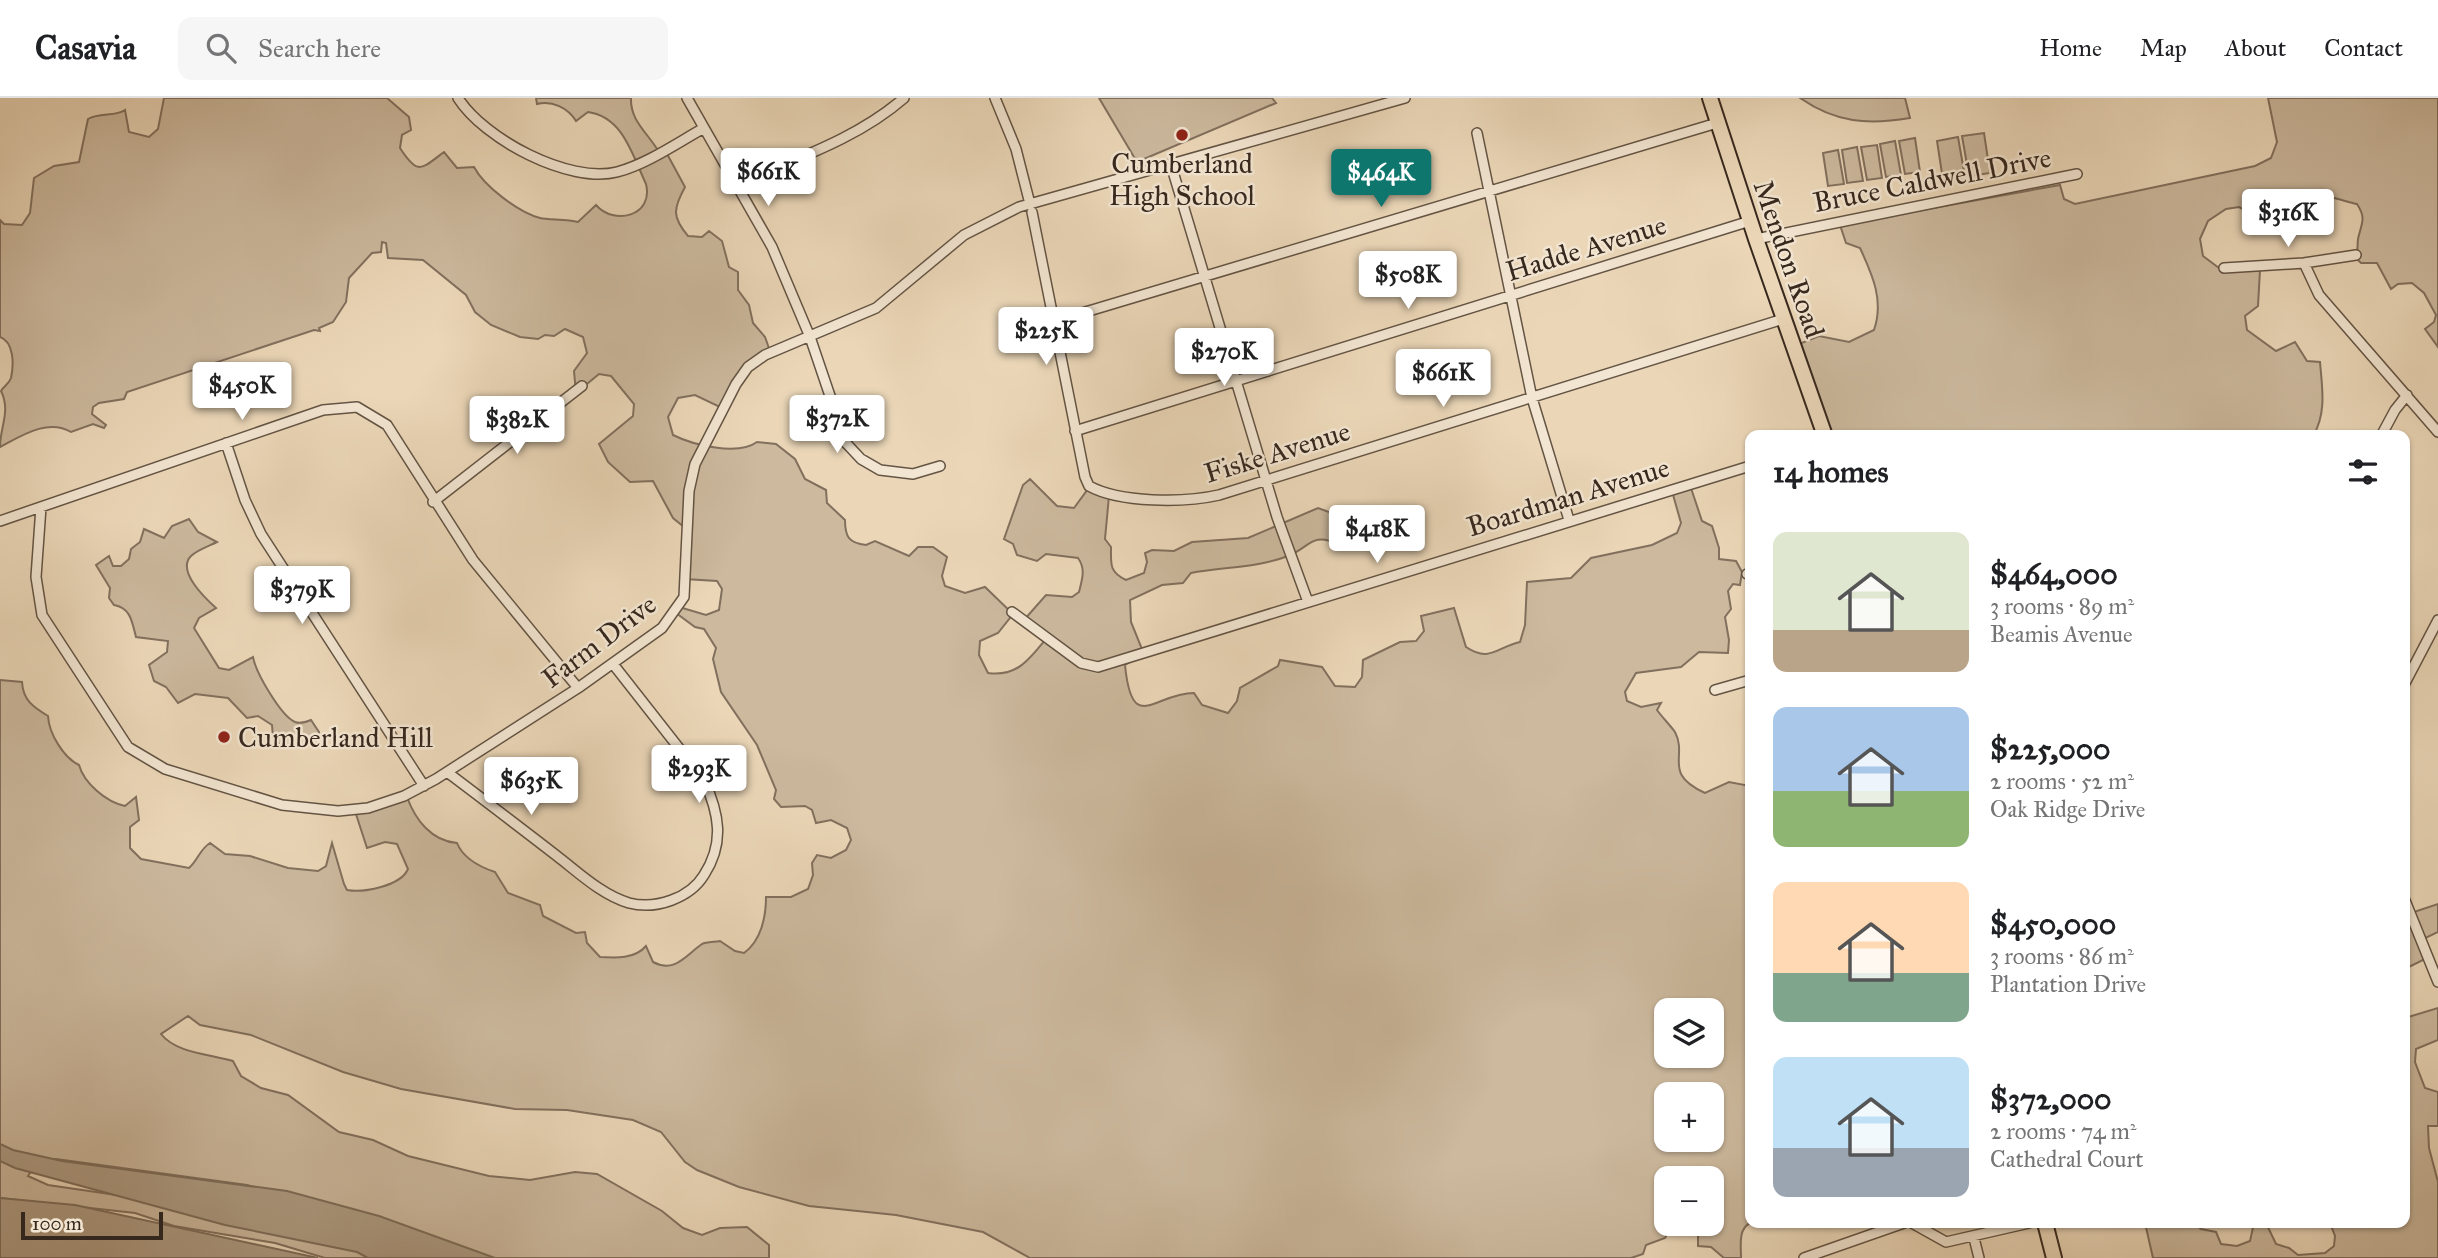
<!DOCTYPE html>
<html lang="en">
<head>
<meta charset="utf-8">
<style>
  :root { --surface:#fff; --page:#f6f6f6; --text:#202124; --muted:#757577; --line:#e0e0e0; --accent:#0f766e }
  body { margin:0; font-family:"IM FELL Great Primer",serif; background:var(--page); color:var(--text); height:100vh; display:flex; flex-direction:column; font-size:26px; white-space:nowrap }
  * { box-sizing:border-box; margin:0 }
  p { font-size:23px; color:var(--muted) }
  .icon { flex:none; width:38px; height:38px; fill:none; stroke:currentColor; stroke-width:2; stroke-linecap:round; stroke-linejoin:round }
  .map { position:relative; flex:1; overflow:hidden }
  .panel { position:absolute; left:1745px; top:332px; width:665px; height:798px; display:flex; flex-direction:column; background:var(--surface); border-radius:14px; box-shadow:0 2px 5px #0004 }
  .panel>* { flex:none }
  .buttons { position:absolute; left:1654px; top:900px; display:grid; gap:14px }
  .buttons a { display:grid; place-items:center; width:70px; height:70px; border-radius:14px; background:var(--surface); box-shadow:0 2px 5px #0004; font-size:35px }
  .scale { position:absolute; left:21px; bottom:18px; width:142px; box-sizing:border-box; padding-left:7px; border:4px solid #37281e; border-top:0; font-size:19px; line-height:24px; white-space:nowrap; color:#37281e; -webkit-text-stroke:5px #f2e5d1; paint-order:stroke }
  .price { position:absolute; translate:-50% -60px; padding:0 16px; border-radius:7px; background:#fff; color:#222; font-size:23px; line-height:46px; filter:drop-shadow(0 2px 4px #0008) }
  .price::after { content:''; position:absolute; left:50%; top:42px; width:21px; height:16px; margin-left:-10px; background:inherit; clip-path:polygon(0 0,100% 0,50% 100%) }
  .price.selected { background:var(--accent); color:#fff }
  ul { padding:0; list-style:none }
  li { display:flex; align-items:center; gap:21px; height:175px; padding:0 28px }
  li span { display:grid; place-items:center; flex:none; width:196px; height:140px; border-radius:14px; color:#555 }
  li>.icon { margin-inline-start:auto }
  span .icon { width:84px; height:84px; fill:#fffc; stroke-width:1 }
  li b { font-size:30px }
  h2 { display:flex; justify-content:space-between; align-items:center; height:84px; padding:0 28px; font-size:30px }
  header { display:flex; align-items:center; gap:42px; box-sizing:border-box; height:98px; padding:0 35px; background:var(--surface); border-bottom:2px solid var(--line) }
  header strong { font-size:33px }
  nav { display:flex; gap:38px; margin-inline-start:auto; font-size:24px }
  .search { width:490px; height:63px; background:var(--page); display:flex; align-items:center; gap:18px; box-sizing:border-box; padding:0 24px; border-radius:14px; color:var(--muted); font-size:26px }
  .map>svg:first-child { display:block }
  .green { fill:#ccb99e; stroke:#82705e; stroke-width:2; fill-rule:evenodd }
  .water { fill:#ae9c84; stroke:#7e6e5b; stroke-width:2 }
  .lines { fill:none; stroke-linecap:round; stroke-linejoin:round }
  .street-casing { stroke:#645444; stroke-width:12 }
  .primary-casing { stroke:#37281e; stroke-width:18 }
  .street { stroke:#f2e5d1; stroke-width:9 }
  .primary { stroke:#ebd7b8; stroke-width:14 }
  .poi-dot { fill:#8f2418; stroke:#f2e5d1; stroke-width:2.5 }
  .labels { text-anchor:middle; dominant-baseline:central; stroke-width:5; stroke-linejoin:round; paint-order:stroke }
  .poi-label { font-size:28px; fill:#37281e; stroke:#f2e5d1 }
  .street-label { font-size:28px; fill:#37281e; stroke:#f2e5d1 }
</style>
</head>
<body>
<header>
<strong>Casavia</strong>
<div class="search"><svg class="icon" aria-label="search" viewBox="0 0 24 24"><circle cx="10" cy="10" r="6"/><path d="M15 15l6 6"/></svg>Search here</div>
<nav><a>Home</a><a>Map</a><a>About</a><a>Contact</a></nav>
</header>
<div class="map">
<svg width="2438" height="1160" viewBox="0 0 2438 1160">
  <rect width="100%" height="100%" fill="#ebd7b8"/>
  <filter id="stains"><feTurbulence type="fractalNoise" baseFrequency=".00286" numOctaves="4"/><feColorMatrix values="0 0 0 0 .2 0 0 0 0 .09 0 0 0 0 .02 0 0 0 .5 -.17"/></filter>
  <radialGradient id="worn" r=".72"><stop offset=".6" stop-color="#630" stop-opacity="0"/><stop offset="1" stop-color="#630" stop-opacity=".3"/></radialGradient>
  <path class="green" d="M164,0H387L409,19L411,32L402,37L400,50C418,78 421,71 444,54L457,70L474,69C484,88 518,114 540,120C548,122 567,121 578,124L596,107C614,128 654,118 646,86C632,56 623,19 588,14L576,23C568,10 552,2 537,6L536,0H631C630,23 648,35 659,54H666L685,89C673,111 672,119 688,138L702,139L709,133L722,143L729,169L738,174V192L749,207L753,225L765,239L771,256L754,267L722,310L695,297L678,300L668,319L673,337C693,347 738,358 757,344L776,346L795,361L805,381L826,392L827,405L845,422C845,439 849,445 866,447L875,443L909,458L918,449H933L947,459L942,478L945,488L965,495L985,489L1013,516L998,535L980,543L979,557L988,575C1016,579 1029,562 1045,542L1024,522L1046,497L1072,499L1079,494C1082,482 1086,471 1078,460L1046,456L1037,463L1017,457L1013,446L1004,441L1023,387L1030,381L1057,408L1074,410L1088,391L1109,398L1105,441L1111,449C1111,466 1109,474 1126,482L1144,475L1147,464L1145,455L1152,452L1174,453L1192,444L1248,440L1318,410L1329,414L1344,444L1336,446C1314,433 1307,451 1288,458C1257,470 1222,469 1191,475L1183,485L1162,487L1130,502L1131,524L1144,556L1125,567C1132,638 1154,595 1194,595L1202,607L1228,615L1237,603L1240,590L1278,568L1280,562L1322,569L1335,588L1355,589L1362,579L1363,562L1400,544L1416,543L1424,533L1421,518L1454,510L1466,549C1490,565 1497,549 1520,544L1525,527L1527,484L1571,480L1591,460L1652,447L1677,435L1681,425L1672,393L1691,390L1702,423L1712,428L1719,450V461L1736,463L1742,474L1740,487L1733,486L1728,493L1731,511L1725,519L1729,542L1728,555L1699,554L1681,569L1636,575L1625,594L1627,603L1641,609L1661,605L1657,612C1662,619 1670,627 1675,634C1688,659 1662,675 1705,695L1729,684L1750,688V1125C1738,1131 1741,1148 1741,1160H1724L1711,1149L1698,1148V1134L1695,1129L1681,1125L1669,1133L1665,1140L1646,1147L1643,1156L1631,1160H1030L983,1134L896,1117L809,1108L739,1089L697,1072L685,1064L661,1034L633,1022L567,1012L515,1011L401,991L343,974L251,937L200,927L188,918L161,936C176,955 209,956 233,963L241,978L261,990L288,997L339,1034L373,1042L408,1058L489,1078L530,1082L575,1074L597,1076L662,1113L683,1130L702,1137L720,1130L747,1129L769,1147V1160H477L247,1087L56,1061L39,1063L28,1078L48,1087L137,1100L310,1135L376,1160H325L275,1145L174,1128L135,1115L0,1100V582L22,584C23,602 33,609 48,618C49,636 64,660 79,667C84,685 106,704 125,708L136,699L139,722L130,729V750L141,761L189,770C198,762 200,751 210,745L225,756L250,758L288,770L318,773L326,768L332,745L344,786L347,792C363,795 401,788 408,771L397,746L385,744L367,750L355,713L407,699C415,721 431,743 457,745C463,760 480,769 495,774L508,795L540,807L543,818L576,835L585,834L587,845L600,859C616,860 635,861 646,848L653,864C675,876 687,856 702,846C706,844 715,844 720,843L735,853L744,855C761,843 766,819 766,799H791L808,791L813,777L812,765L817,757L831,760L846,752L851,742L847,730L831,722L816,725L812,712L805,708L781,709L774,701L776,692L757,647L721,594L713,561L716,550L704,531L695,529L676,515L679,509L706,517L719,512L722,491L717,483L685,481L684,429L673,420L653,383L630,384L608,364L599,346L633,318L634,306L611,278L599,276L576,295L574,273L587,255L583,239L565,231L554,238L545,237L538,241L520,239L491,227L475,214L466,197L423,162L388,160L386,145L382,144L381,154L372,155L349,180L346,204L333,224L319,230L320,233L314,232L127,294L124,301L99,305L93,309L92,316L106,327L104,330L93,326L71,334C48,320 21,338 0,349C0,329 11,313 1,293C4,288 9,286 11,280C14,266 14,244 0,239V122L4,126L22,127L30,115L34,80L54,68L79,64L88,21C100,14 115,19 125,12L129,34L149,39L158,31ZM1666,912H1712V957H1666ZM1666,996H1712V1041H1666ZM1666,1080H1712V1125H1666Z
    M1099,0H1272L1276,5L1137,64Z
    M1800,0H1905L1910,20C1868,27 1836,25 1800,0Z
    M2268,0H2438V249L2425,231L2434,224L2436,217L2424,195L2412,185L2398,186L2391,191L2377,165H2361L2355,159C2359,152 2357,148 2358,141C2361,126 2367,121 2357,106C2344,104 2322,92 2313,106C2308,113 2311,116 2304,120L2297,106L2290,102L2266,112L2258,119L2239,109L2226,111L2208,123L2200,141L2203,158L2223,173L2260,172L2258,208L2245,218L2247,232L2276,253L2295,244L2307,263L2320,264C2322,289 2327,315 2313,338H1825L1794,248L1819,238L1849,244L1874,232C1884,203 1873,178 1860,150L1846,145L1840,127L2060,87L2064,101L2075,106L2255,68L2271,60L2277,44Z
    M1984,35L1990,75L1969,78L1962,38Z
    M1958,39L1965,79L1943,82L1937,43Z
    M1915,40L1920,74L1905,76L1899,43Z
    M1895,43L1901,77L1886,79L1880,46Z
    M1877,47L1882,80L1867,82L1861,49Z
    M1857,49L1863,83L1847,85L1842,52Z
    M1838,52L1844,86L1828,88L1823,55Z
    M189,421L198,434L217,444C209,448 197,452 191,458C176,473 206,501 216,510L199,520L194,530L219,570L229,572L253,559C256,575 281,618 295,624C301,626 306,624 311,622L319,634L320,647L282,649L273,640L272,627L258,618L247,620L228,600L195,596L178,605L166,589L154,583L149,567L167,554L168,543L136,539C132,524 131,510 114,507L109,500L110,490L96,467L109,458L113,468H121L129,461L131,451L140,444L144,431L164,440L172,428Z
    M2438,806V834L2419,843L2425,861L2405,871L2404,829L2410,826L2408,816Z
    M2438,910V942L2416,951L2415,964L2425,990L2438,994V1028H2428L2429,1050L2438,1084V1160H2153L2145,1125H2194L2201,1131L2216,1134L2221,1146L2237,1148L2250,1143L2254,1125H2266L2276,1146L2289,1150L2298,1157L2325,1155L2334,1148L2335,1138L2330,1125H2404L2405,920Z"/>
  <path class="water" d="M0,1046L13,1052L62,1063L287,1093L379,1118L495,1160H368L357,1154L225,1127L15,1070L0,1063Z
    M0,1100L75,1107L318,1160H0Z"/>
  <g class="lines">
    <g class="street-casing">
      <path id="street" d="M458,0C484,41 569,86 617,74C647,66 677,45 704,30
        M687,0L772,149L810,239L846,345L861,361L880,372L913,376L940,368
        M995,0L1016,51L1030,106
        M1477,35L1532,300L1569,422
        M1171,67L1277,419L1308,504
        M738,86C795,61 857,41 904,0
        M1032,114L1085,379L1089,388C1120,405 1184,405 1219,397L1783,221
        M1756,141L2077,76
        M2304,165L2319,197L2438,334
        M2224,170L2304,165L2356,157
        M1052,224L1717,25
        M1075,333L1750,123
        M2381,338L2395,312L2407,297
        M226,345L245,402L261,436L424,688
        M433,404L582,288
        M41,409L36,479L42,517L128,649L165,671L282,707L338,713L368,710L404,698L436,681L578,590L662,530L684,499L689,393L695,366L736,286L748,269L765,257L876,210L964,137L1019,109L1405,0
        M0,423L323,312L357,309L387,327L473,462L578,590
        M1747,476L1750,475
        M1012,514L1081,565L1098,569L1750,368
        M2404,587L2438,522
        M1715,592L1750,582
        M447,674C484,702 521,730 557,758C579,775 602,797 629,805C656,812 690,800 704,777C725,745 719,715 704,682L613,566
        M2404,800L2438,884
        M1912,1125L1946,1144L2029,1125
        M1974,1140L1979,1160
        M1804,1160L1904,1125"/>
    </g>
    <g class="primary-casing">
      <path id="primary" d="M1710,0L1756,141L1825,338
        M2045,1125L2054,1160"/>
    </g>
    <use href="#street" class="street"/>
    <use href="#primary" class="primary"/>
  </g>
  <g class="poi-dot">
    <circle cx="1182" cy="37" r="7"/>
    <circle cx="224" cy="639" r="7"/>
  </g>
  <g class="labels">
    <g class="poi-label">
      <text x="1182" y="65">Cumberland<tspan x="1182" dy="32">High School</tspan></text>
      <text x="238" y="639" text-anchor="start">Cumberland Hill</text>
    </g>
    <g class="street-label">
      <text transform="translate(1932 82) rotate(-11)">Bruce Caldwell Drive</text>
      <text transform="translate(1586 150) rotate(-17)">Hadde Avenue</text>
      <text transform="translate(1789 161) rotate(71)">Mendon Road</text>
      <text transform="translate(1277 354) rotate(-17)">Fiske Avenue</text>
      <text transform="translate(1568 399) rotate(-17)">Boardman Avenue</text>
      <text transform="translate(599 543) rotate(-37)">Farm Drive</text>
    </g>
  </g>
  <rect width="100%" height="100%" filter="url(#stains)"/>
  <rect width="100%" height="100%" fill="url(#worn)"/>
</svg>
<div class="buttons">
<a><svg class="icon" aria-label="layers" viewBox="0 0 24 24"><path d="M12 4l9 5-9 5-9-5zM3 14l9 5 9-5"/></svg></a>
<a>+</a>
<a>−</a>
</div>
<div class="scale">100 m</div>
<b class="price" style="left:768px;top:110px">$661K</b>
<b class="price selected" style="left:1381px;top:111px">$464K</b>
<b class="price" style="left:2288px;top:151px">$316K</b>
<b class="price" style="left:1408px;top:213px">$508K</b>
<b class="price" style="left:1046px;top:269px">$225K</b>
<b class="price" style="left:1224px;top:290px">$270K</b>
<b class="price" style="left:1443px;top:311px">$661K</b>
<b class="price" style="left:242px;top:324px">$450K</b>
<b class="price" style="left:837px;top:357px">$372K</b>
<b class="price" style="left:517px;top:358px">$382K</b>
<b class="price" style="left:1377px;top:467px">$418K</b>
<b class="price" style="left:302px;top:528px">$379K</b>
<b class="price" style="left:699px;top:707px">$293K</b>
<b class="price" style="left:531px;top:719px">$635K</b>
<section class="panel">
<h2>14 homes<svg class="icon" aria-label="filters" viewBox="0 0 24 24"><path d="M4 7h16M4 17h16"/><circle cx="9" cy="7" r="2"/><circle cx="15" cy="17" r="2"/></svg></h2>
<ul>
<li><span style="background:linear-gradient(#dfe7d0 70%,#b9a48a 0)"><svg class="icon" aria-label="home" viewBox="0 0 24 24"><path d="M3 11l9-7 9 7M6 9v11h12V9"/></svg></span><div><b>$464,000</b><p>3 rooms · 89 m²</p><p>Beamis Avenue</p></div></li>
<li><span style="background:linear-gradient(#a9c7e8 60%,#8fb573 0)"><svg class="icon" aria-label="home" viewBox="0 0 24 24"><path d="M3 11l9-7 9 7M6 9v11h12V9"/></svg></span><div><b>$225,000</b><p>2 rooms · 52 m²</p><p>Oak Ridge Drive</p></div></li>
<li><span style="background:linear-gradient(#ffd9b3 65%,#7fa58c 0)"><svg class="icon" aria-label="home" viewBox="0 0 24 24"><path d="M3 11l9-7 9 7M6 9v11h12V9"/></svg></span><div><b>$450,000</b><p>3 rooms · 86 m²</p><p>Plantation Drive</p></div></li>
<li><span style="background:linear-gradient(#bfe0f5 65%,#9aa5b1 0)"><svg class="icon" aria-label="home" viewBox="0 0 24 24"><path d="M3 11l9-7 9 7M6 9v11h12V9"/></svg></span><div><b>$372,000</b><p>2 rooms · 74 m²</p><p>Cathedral Court</p></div></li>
</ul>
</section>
</div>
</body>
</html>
